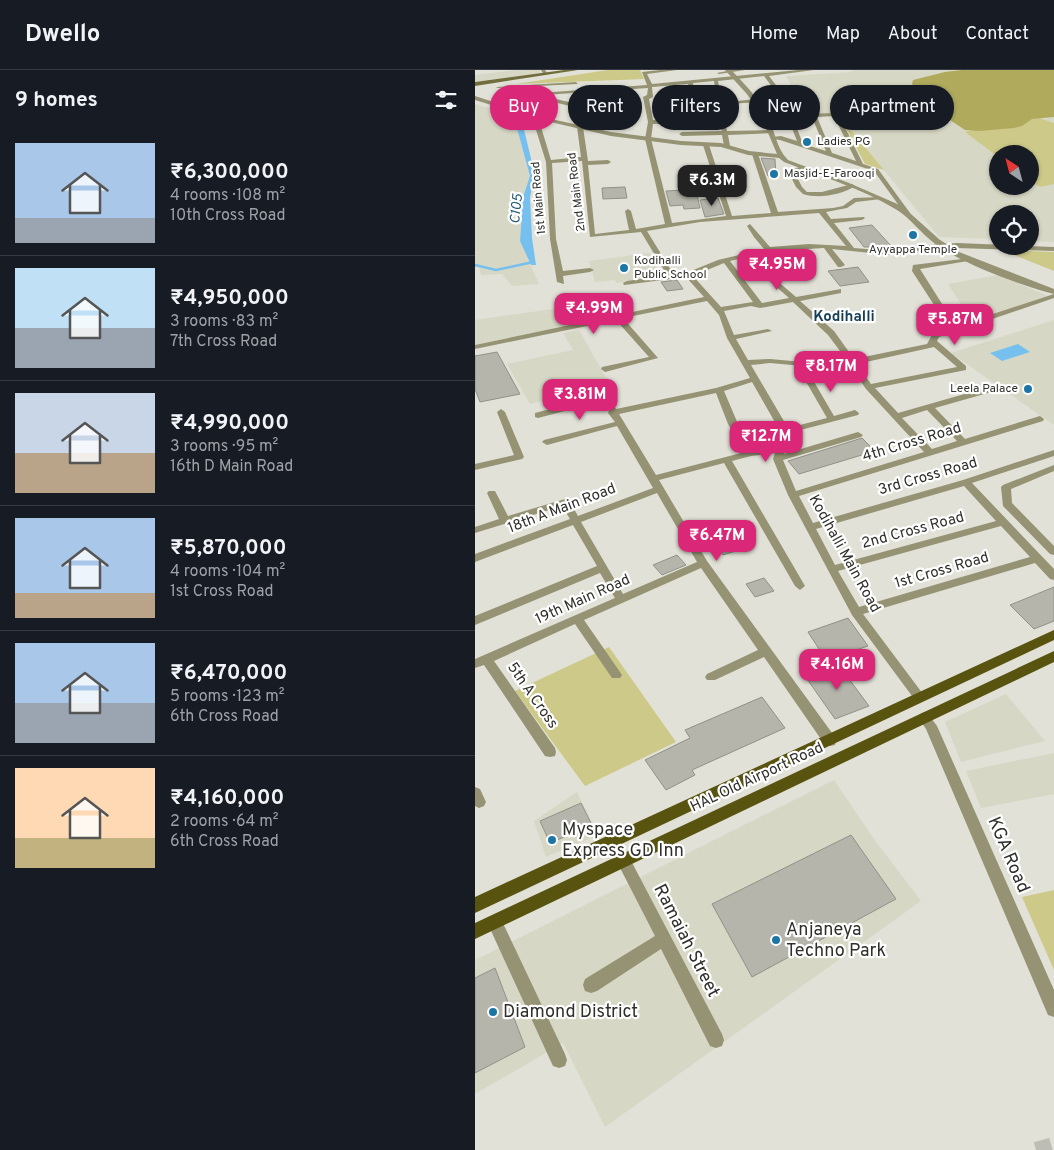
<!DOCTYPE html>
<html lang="en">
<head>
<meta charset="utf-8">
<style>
  :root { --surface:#171b24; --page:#242831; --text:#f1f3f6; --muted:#9ea1a6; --line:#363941; --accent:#db2777 }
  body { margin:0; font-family:Overpass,sans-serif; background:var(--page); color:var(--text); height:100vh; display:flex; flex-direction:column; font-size:19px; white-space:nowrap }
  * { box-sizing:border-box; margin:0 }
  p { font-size:16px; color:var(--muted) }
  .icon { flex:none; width:28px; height:28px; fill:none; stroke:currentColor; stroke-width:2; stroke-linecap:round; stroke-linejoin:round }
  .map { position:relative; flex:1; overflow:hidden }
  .panel { display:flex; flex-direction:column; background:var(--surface); width:475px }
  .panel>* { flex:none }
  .hud { position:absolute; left:15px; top:15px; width:475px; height:45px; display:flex; gap:10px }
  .needle { width:32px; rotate:324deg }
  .tools { position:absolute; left:514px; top:75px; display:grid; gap:10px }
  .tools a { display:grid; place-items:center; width:50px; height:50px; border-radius:50%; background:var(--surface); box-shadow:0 1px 4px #0004; font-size:25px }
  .price { position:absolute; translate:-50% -42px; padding:0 11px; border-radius:10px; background:var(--accent); color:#fff; font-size:16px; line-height:32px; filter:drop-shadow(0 1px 2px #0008) }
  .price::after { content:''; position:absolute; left:50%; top:30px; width:15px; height:11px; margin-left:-8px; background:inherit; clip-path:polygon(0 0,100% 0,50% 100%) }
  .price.on { background:#222; color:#fff }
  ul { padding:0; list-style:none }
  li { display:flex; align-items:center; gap:15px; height:125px; padding:0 15px }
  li+li { border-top:1px solid var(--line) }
  li span { display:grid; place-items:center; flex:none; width:140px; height:100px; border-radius:0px; color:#555 }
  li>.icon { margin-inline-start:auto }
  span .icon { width:60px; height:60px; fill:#fffc; stroke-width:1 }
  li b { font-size:21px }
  h2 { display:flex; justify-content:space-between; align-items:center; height:60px; padding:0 15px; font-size:21px }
  .chip { padding:0 18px; border-radius:22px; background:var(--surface); box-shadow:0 1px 4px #0004; font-size:18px; line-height:45px }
  .chip.on { background:var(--accent); color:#fff }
  header { display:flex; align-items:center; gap:30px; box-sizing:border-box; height:70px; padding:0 25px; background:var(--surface); border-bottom:1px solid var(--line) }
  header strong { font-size:24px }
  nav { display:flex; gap:28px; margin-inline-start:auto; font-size:18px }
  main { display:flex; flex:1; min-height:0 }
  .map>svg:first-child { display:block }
  .built { fill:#d7d7c5; fill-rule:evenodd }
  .green { fill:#cdc988 }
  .forest { fill:#b0aa5d }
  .water { fill:#75c0ee }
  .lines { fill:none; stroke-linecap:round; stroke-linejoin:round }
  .stream { stroke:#75c0ee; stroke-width:2.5 }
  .building { fill:#b5b5ac; stroke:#919188 }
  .minor-tunnel { stroke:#bdbdb5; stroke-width:16; stroke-dasharray:16 8; stroke-linecap:butt }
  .minor { fill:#959373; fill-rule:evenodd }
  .tertiary { fill:#959373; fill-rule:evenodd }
  .secondary { fill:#716e3e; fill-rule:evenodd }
  .primary { fill:#58530f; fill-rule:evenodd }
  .poi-dot { fill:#1c76a5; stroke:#fff; stroke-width:2 }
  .labels { text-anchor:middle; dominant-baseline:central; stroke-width:4.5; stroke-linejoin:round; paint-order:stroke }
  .far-poi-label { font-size:12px; fill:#2f2f2b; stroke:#fff; text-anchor:start }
  .far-street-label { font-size:12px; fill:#2f2f2b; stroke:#fff }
  .far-water-label { font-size:14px; font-style:italic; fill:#235b7a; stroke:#fff }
  .far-quarter-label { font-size:15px; font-weight:bold; fill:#163f56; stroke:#fff }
  .street-label { font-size:15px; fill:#2f2f2b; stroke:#fff }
  .near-poi-label { font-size:18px; fill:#2f2f2b; stroke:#fff; text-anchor:start }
  .near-street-label { font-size:18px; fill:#2f2f2b; stroke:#fff }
</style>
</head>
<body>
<header>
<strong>Dwello</strong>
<nav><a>Home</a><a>Map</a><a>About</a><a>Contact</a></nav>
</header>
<main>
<section class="panel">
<h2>9 homes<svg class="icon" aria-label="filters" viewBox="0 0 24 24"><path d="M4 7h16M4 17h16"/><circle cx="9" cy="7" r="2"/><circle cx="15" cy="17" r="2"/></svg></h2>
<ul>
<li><span style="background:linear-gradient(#a9c7e8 75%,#9aa5b1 0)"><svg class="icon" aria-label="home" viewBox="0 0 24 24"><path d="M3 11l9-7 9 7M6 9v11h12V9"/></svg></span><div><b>₹6,300,000</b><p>4 rooms · 108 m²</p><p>10th Cross Road</p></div></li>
<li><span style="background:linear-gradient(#bfe0f5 60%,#9aa5b1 0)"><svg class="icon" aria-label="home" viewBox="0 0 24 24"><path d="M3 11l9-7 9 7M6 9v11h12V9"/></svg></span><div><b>₹4,950,000</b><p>3 rooms · 83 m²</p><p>7th Cross Road</p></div></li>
<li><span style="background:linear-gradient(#c9d6e8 60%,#b9a48a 0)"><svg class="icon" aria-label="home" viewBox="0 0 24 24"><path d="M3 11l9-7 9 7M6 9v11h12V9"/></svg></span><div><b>₹4,990,000</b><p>3 rooms · 95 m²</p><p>16th D Main Road</p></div></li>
<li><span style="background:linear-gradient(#a9c7e8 75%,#b9a48a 0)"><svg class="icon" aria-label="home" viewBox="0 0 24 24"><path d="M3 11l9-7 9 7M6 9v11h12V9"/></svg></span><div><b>₹5,870,000</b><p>4 rooms · 104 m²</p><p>1st Cross Road</p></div></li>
<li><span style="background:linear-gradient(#a9c7e8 60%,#9aa5b1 0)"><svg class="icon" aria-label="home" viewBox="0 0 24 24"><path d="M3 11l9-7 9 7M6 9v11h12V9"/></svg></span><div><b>₹6,470,000</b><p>5 rooms · 123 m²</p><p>6th Cross Road</p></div></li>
<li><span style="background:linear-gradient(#ffd9b3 70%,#c2b280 0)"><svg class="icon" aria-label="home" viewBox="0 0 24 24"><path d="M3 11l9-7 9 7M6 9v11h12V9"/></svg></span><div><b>₹4,160,000</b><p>2 rooms · 64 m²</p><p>6th Cross Road</p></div></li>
</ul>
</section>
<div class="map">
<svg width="579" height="1080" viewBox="0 0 579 1080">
  <rect width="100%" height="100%" fill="#e1e1d7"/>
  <path class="built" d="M41,0H64L66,3L0,12V5Z
    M376,0H579V172L555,171V144H522V169L464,167L374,58H371L364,44L325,45L311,27L322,26L311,6L377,2ZM522,84H555V116H522Z
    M0,34L31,43L25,45L40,51L55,106L48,127L45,171L64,214L37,216L27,204L6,205L4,197H0Z
    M174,183L188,206L141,213L140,210L120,212L114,191Z
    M523,205L573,226L497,251L473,214Z
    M92,237L101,254L0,275V250Z
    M579,250V355L476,283Z
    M104,260L134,313L55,334L32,294L98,280L88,263Z
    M531,624L570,671L486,692L470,652Z
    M579,683V724L506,738L491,701Z
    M359,710L399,769L446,831L130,1057L88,973L0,1024V890Z
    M102,722L123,765L71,787L59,751Z"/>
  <path class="green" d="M133,0H165L169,9L41,14Z
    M555,45L579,53V114L565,117L555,110V84H522V86L490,62Z
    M371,58H374L409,100L390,94Z
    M527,180L579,182V201Z
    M147,229L153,243L132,247L128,243L98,249L92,237Z
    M134,577L201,672L110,716L40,621Z
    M579,820V900L547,827Z"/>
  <path class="forest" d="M487,0H579V47L557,49L547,56L539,58L504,61L490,60L472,48L437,14L438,10L470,2Z"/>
  <path class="water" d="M31,43L46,47L60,105L55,127L57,168L61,195H56L45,171L48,127L55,106L40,51L24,45Z
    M543,274L555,282L527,291L515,283Z"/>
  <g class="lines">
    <path class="stream" d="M0,195L21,200L58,192"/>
  </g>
  <path class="building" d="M286,88L300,89L301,106H293Z
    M205,112H219L225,138L209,139L208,135L195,136L191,121L207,120Z
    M150,117L152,128L128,129L127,118Z
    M243,128L249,144L230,147L225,130Z
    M397,155L417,177H389L374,158Z
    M383,197L394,212L365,216L353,201Z
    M202,210L208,219L192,221L186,212Z
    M22,282L45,324L5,332L0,319V286Z
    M387,368L400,381L324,404L313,391Z
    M261,465L270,478L248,485L240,472Z
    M202,485L211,495L187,505L178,495Z
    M289,508L299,521L280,527L271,514Z
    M579,517V551L559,559L535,535Z
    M373,548L393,576L351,590L333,562Z
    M363,594L394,636L360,649L330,606Z
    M287,627L310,658L217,700L220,705L191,720L170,690L215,668L210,660Z
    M106,733L117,755L75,773L65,751Z
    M376,765L421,829L277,907L237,834Z
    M20,898L50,977L0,1003V908Z"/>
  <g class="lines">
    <path class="minor-tunnel" d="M561,1080L579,1075"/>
    <path class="minor" d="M66,0H70L73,4L69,5Z
      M185,0H202L172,4L177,14L323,0H339L294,6L323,44L363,43L388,94L403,99L435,143L430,144L399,101L305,70L297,69V67L306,66L322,71L313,48L291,49L288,47L318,45L289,6L243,11L252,61L297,60L299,63L253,65L255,76L252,78L249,76L247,65L207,66L204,64L207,62L247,61L245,52L178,54L176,69L197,153L251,146L228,75L231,73L234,75L257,146L296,143L277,84L280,82L283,84L303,142L358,138L368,136L379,128L406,127V129L381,132L372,138L351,142L356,149L389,147L390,148L387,150L359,153L379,178L415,181L455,175L482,173L579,177V181L482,178L455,179L415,185L357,179L370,195L366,197H363L349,178L299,181L255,191L287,233L314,228L283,201V197H286L321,227L366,219V223L325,231L359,261L379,289L452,274L458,263L474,258L437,201L438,195L495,188V190L493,191L445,199L481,256L579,224V228L464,267L462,271L491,296V300L400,318L423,343L521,315H527V319L460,338L490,369L565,346L569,349L568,351L324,426L338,453L488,410L579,380V386L497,413L579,499V510L575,509L560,493L388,544L448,624L450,627L448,630H440L377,545L313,425L298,389L300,383L276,386L257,391L330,516L325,520L320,516L249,393L184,410L232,491L360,667L361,671L360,675L355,676L350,675L289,587L240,610H232L230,607L232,604L283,580L226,498L109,550L145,602L147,605L145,608H137L100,554L19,591L80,678L81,682L80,686L75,687L70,686L9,595L0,598V589L140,528L125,503L0,555V546L122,496L98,455L0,492V484L95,449L87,436L0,463V457L24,449L12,423L14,421H20L33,446L90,429L94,430L103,446L178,418L142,356L72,375L67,372L69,370L140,352L133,343L134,341L128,331L63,348L60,347V343L125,326L119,316L123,313L126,314L141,339L241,318L275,308L252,268L244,245L232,231L148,248L183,288L130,302L126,299L127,297L174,287L141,250L0,279V275L229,227L211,207L149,215L148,213L152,211L192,205L166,162L115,167L107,91L77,93L81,169L88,201L115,198L119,200L115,202L88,206L89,214L82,212L75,169L71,92L57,47L60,43L65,44L63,47L76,90L106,87L102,57L105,55L108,57L113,91L133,90L136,92L133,94L113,95L120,164L154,160L150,141L153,139L156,141L161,159L190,154L170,69L173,52L168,27L172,25L173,18L54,26L51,24L172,15L167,2ZM239,11L245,48L224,49L218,13ZM213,14L218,49L178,50L174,29L178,27L177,17ZM359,46L381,91L357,83L342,47ZM337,47L351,81L328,74L318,48ZM344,143L371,176L334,174L295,177L275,154L272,156L279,167L289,179L243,190L211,203L199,205L172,161L225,152ZM249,193L278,232L246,237L218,206ZM318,232L353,265L368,285L328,292L295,289L273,290L261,269L297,261L293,259L259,265L249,241L276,236L285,238ZM459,277L482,297L396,314L382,294ZM371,290L391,319L449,382L321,421L308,390L386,367L388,365L383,362L309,384L314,363L383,345L384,343L380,340L359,346L338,310L334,307L330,310L352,348L313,358L276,295L295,293L328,296ZM277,312L305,361L301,377L279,380L263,354L249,321ZM241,323L253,354L270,382L181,405L144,344ZM452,340L482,371L457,379L427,348ZM489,416L521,451L360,495L341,459ZM182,423L222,492L148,524L106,452ZM526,456L555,487L384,537L363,501Z
      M257,0H270L244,4L242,3Z
      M101,12L103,14L23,18L21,17Z
      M109,22L150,33L151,34L148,36L107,25Z
      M64,25L136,42L139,44L136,46L62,28Z
      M282,29L284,32L254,34L251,32Z
      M327,96L330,98L329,99L320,103L327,117L332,122H347L377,114L380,116C367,125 343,129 328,124L321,117L314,103L316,100Z
      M26,339L30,342L49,387L47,389L0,400V394L39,385L22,342Z
      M579,395V401L536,419L537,433L579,476V485L575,484L528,436L526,417L528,415Z
      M449,642L453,644L462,656L579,920V947L573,945L451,659L443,647L445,644Z
      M0,717L5,719L11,732L9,736L4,738L0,736Z
      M148,784L153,785L247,964L249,970L247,976L241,978L235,976L186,879L122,921L116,923L110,921L108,915L110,909L180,866L141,790L143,785Z
      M20,845L25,847L90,984L92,990L90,996L84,998L78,996L12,852L15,847Z"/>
    <path class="tertiary" d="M250,0H256C270,14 284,29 293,47C300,61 301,78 313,90L374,113L427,136L465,170L484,182L579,219V224C547,216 485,193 459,173C446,163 436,149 422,140C388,119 346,106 309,92L304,88L273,85L246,77L206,75L136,66L58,48L0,30V26L62,46L136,62L206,71L246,73L274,81L302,84L283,39L271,23Z"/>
    <path class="secondary" d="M89,0H103L0,16V12Z"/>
    <path class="primary" d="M579,560V570L0,843V827Z
      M579,581V592L0,869V853Z"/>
  </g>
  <g class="poi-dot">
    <circle cx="332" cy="72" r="5"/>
    <circle cx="299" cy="104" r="5"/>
    <circle cx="438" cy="165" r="5"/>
    <circle cx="149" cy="198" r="5"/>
    <circle cx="553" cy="319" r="5"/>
    <circle cx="77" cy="770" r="5"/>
    <circle cx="301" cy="870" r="5"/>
    <circle cx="18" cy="942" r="5"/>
  </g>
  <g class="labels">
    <g class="far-poi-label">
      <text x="342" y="72">Ladies PG</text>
      <text x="309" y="104">Masjid-E-Farooqi</text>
      <text x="438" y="180" text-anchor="middle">Ayyappa Temple</text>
      <text x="159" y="191">Kodihalli<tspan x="159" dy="14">Public School</tspan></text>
      <text x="543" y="319" text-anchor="end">Leela Palace</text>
    </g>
    <g class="far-street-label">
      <text transform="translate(102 122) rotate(-97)">2nd Main Road</text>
      <text transform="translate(64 128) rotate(-95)">1st Main Road</text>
    </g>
    <g class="far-water-label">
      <text transform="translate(42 139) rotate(-84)">C105</text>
    </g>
    <g class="far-quarter-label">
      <text x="369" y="247">Kodihalli</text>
    </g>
    <g class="street-label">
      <text transform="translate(437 373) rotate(-17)">4th Cross Road</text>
      <text transform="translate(453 407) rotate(-16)">3rd Cross Road</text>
      <text transform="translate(87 439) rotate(-21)">18th A Main Road</text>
      <text transform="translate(438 461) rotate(-15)">2nd Cross Road</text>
      <text transform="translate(369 484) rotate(61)">Kodihalli Main Road</text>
      <text transform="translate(467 501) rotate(-16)">1st Cross Road</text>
      <text transform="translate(108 530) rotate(-24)">19th Main Road</text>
      <text transform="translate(57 626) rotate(55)">5th A Cross</text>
      <text transform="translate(282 708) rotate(-25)">HAL Old Airport Road</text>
    </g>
    <g class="near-poi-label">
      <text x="87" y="760">Myspace<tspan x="87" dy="21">Express GD Inn</tspan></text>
      <text x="311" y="860">Anjaneya<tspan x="311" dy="21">Techno Park</tspan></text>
      <text x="28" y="942">Diamond District</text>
    </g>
    <g class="near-street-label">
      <text transform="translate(533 785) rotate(67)">KGA Road</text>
      <text transform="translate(211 871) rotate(63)">Ramaiah Street</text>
    </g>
  </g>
</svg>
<div class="tools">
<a><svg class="needle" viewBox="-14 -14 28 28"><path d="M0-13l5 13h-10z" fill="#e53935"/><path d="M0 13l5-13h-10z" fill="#9ea1a6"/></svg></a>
<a><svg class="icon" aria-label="locate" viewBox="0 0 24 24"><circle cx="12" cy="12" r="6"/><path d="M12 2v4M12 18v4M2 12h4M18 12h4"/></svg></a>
</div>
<b class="price on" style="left:237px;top:137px">₹6.3M</b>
<b class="price" style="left:302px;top:221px">₹4.95M</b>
<b class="price" style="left:119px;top:265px">₹4.99M</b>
<b class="price" style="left:480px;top:276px">₹5.87M</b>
<b class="price" style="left:356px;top:323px">₹8.17M</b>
<b class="price" style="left:105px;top:351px">₹3.81M</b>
<b class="price" style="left:291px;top:393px">₹12.7M</b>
<b class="price" style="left:242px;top:492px">₹6.47M</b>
<b class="price" style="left:362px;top:621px">₹4.16M</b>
<div class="hud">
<a class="chip on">Buy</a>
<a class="chip">Rent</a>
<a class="chip">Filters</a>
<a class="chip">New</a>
<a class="chip">Apartment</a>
</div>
</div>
</main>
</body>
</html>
